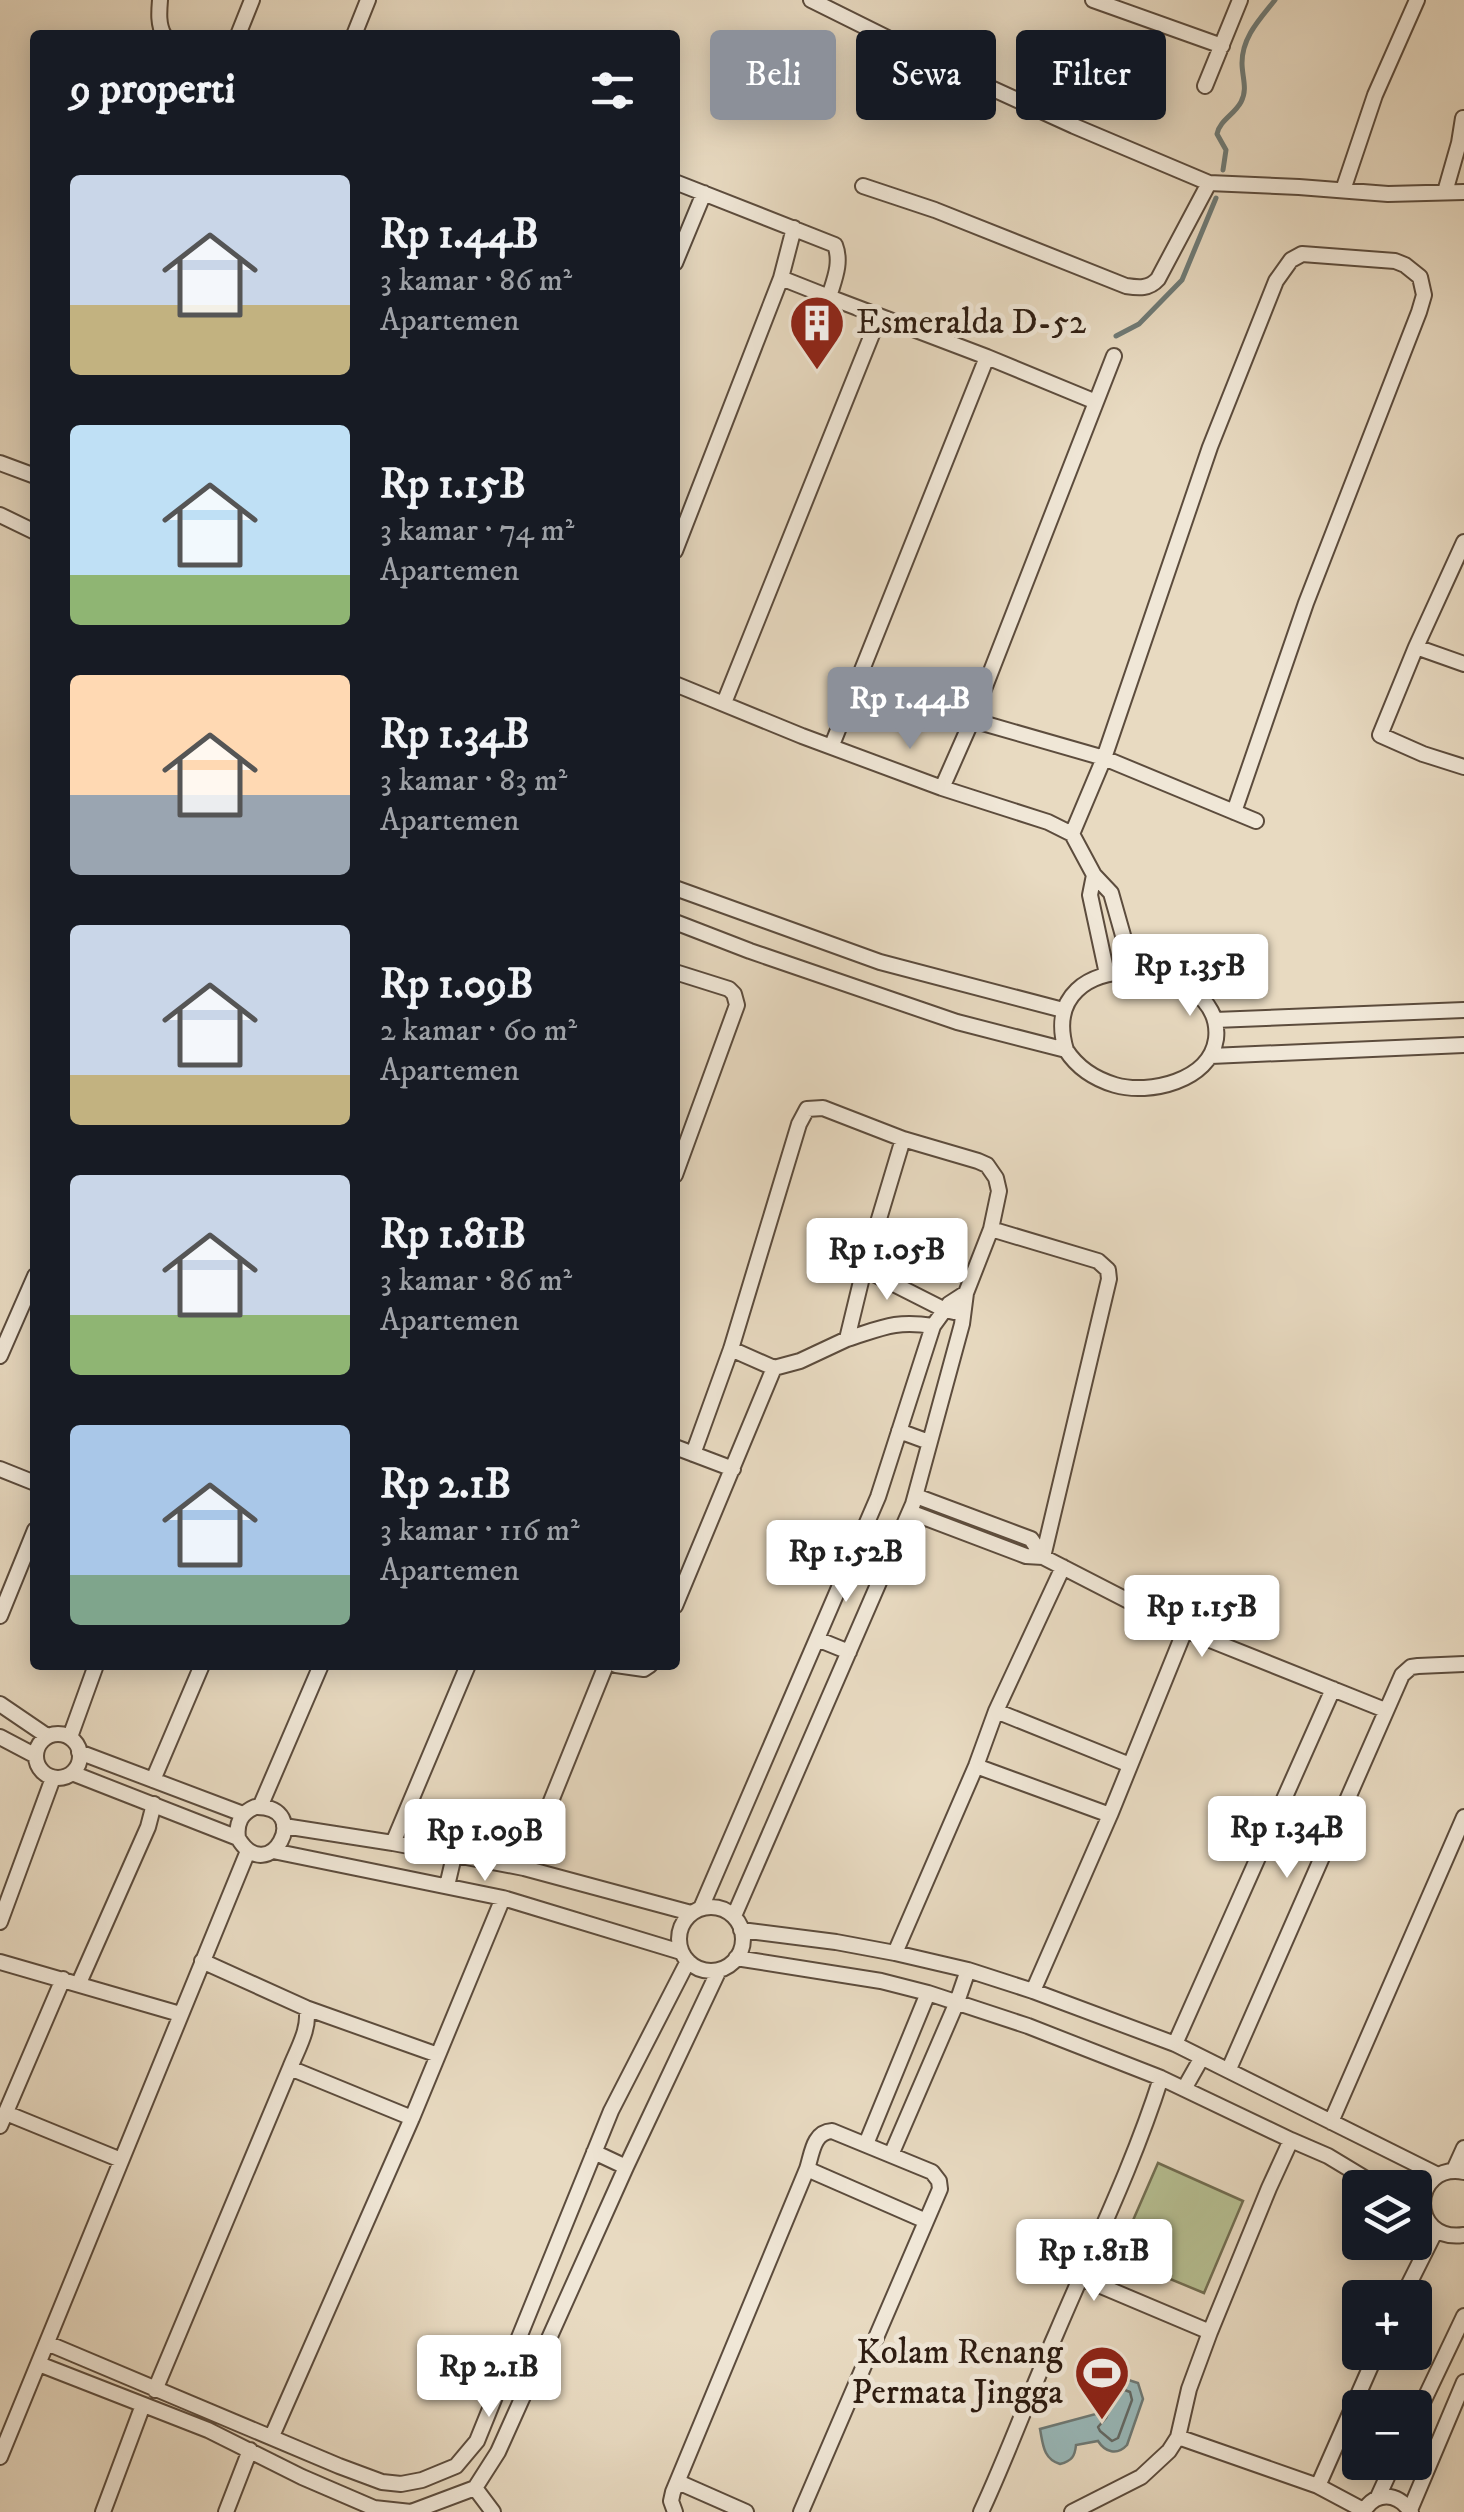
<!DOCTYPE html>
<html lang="id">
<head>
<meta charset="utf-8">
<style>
  :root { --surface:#171b24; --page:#242831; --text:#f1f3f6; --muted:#9ea1a6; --accent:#8c9099 }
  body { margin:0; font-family:"IM FELL DW Pica",serif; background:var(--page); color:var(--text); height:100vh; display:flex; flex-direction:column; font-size:38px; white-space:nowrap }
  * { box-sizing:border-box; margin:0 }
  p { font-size:32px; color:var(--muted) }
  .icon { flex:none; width:55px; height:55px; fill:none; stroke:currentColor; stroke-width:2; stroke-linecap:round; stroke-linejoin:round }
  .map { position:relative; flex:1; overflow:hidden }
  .side { position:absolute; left:30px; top:30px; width:650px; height:1640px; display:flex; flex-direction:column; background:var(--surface); border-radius:10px; box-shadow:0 5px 25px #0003 }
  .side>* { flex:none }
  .banner { position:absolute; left:710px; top:30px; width:602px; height:90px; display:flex; gap:20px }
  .buttons { position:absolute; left:1342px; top:2170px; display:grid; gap:20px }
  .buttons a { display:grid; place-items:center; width:90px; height:90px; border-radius:10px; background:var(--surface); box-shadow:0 5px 25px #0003; font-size:50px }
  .price { position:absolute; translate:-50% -85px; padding:0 22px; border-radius:10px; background:#fff; color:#222; font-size:32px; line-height:65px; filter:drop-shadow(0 2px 5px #0008) }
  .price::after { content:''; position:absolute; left:50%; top:60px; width:30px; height:22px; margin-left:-15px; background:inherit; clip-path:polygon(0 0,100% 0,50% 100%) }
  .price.selected { background:var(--accent); color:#fff }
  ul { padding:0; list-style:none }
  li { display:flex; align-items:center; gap:30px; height:250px; padding:0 40px }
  li span { display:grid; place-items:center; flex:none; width:280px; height:200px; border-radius:10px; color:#555 }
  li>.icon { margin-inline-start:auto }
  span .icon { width:120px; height:120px; fill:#fffc; stroke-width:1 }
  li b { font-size:42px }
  h2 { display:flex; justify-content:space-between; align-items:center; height:120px; padding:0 40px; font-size:42px }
  .chip { padding:0 35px; border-radius:10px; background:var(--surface); box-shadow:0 5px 25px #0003; font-size:35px; line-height:90px }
  .chip.selected { background:var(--accent); color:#fff }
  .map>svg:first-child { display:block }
  .green { fill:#b6bf92; stroke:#726e52; stroke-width:2.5 }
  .water { fill:#99b9ba; stroke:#6e7a76; stroke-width:2.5 }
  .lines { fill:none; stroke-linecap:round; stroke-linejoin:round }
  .shore { stroke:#636a66; stroke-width:2.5 }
  .stream { stroke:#6e7a76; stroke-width:5 }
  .street-casing { stroke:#5c4c3d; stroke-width:18 }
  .street { stroke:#f0e7d7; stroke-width:14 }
  .labels { text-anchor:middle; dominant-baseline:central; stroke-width:10; stroke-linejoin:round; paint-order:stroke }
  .poi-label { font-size:35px; fill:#2d1c11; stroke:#f0e7d7; text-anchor:start }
</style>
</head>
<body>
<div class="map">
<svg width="1464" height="2512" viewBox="0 0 1464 2512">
  <rect width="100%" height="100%" fill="#e8dac1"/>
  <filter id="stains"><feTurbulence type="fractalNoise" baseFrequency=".002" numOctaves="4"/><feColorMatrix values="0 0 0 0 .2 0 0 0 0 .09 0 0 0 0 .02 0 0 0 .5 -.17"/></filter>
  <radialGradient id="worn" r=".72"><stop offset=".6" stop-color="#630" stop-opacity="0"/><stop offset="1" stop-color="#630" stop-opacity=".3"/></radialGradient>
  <path class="green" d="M1158,2163L1243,2201L1204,2293L1117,2257Z"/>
  <path class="water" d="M1113,2375L1138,2383L1143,2399L1127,2445C1117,2456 1105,2452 1098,2441L1076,2445C1075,2456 1072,2461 1060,2464C1043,2459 1043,2444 1040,2429L1096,2414Z"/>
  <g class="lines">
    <path class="shore" d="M1122,2389L1130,2392L1132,2400L1118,2438L1112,2441L1100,2431L1098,2427L1106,2418L1117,2391Z"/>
    <path class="stream" d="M1223,170L1226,150L1217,134C1220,120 1234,115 1241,102C1248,89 1242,77 1242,63C1242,37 1260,19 1275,0
      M1116,336L1139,324L1182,280L1216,198"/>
    <g class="street-casing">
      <path id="street" d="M160,0C159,12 158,25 164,35
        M811,0L958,73L1074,126L1209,183L1299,187L1388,194L1464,192
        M1093,0L1222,46
        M238,35L252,0
        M354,35L368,0
        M1205,86L1240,0
        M675,182L835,245C842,263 834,280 829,297L987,357L1096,402
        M863,186L935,210L1126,286C1139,288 1149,289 1158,279L1209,183
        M1343,190L1375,95L1417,0
        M1445,192L1459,143L1463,118
        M675,263L704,193
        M781,278L829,297
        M0,463L35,476
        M0,515L35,532
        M1464,542L1416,647L1380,735L1423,754L1464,767
        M675,551L781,278L794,228
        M1416,647L1464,664
        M675,684L802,736L942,788L1048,822L1072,834L1094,875L1111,893L1124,939L1126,973
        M724,703L879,317
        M972,720L1104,758L1256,821
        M832,745L987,357
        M942,788L972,720L1114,356
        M1072,834L1104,758L1210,447L1276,281L1291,260L1302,254L1395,261L1405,265L1420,277L1424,295L1419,312L1306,603L1234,812
        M1094,875L1090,895L1107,974
        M675,888L880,962L1063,1010
        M675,922L750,951L957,1022L1066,1050C1077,1067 1095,1079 1115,1085C1149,1095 1210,1081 1216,1039C1226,956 1033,940 1066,1050
        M675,972L729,989L734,994L737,1005L675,1175
        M1215,1020L1464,1010
        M1211,1056L1464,1045
        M991,1229L1098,1261L1108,1270L1109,1279L1043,1557
        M864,1269L945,1310L954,1312
        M847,1339C882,1328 895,1320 933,1326
        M731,1349L774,1368L800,1361L847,1339L864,1269L903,1139
        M0,1356L35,1276
        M899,1431L929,1442
        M675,1447L733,1469
        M693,1454L731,1349L799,1124L807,1109L823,1108L903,1139L978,1161L987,1165L996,1178L999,1191L991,1229L966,1293L962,1324L913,1504L734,1916
        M0,1469L35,1483
        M916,1496L1031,1539L1043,1557
        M910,1512L1026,1556L1043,1557L1185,1630L1385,1710
        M675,1606L774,1368
        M0,1616L35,1530
        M817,1639L849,1652
        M616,1665L644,1669L650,1665
        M0,1704L47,1736
        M996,1711L1130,1765
        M36 1756a22 22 0 1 1 44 0a22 22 0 1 1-44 0Z
        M0,1737L36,1756
        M70,1737L96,1665
        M79,1752L243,1814
        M976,1766L1110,1815
        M72,1773L238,1838C269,1890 315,1805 255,1807C241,1813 236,1823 238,1838
        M153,1780L202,1665
        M260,1807L321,1665
        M284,1826L393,1843L524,1868L691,1913
        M393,1843L468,1665
        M273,1851L503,1898L681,1952
        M524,1868L606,1665
        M447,1886L454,1856
        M679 1939a32 32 0 1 1 64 0a32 32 0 1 1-64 0Z
        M701,1908L878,1497L933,1326L949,1304L966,1293
        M0,1922L53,1778
        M741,1930L836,1942L895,1953L968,1970L1033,1991L1175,2044L1438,2175
        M895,1953L976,1766L996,1711L1063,1567
        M736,1958L881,1981L928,1993L1028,2026L1161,2078L1291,2140L1328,2156L1381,2188
        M202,1961L306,2008L438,2055
        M0,1962L180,2014
        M79,1983L148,1827L154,1804
        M1033,1991L1110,1815L1185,1630
        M1175,2044L1333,1689
        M290,2068L412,2118
        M1229,2069L1402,1675L1411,1667L1418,1666L1464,1664
        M1184,2089L1201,2059
        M6,2113L121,2160
        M1331,2122L1464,1817
        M0,2126L63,1979
        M866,2144L928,1993
        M594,2152L626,2167
        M891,2155L957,2002L968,1970
        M807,2169L926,2221
        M1454,2170L1464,2148
        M1464,2172C1411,2162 1408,2243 1464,2235
        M1082,2278L1210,2332
        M1402,2298L1436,2230
        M47,2343L339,2466L382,2482L401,2484L422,2480L456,2466L477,2441L611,2111L688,1961
        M39,2364L208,2430L302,2477L374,2508L411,2512L475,2488L498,2452L626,2167L719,1970
        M155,2390L290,2068C297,2050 311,2027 306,2008
        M1415,2419L1464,2316
        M272,2436L412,2118L503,1898
        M1178,2437L1318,2486L1363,2510
        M0,2457L248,1851
        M678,2482L746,2512
        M1318,2486L1377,2352
        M475,2488L493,2512
        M1378,2497L1394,2462
        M1410,2510L1464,2382
        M103,2512L143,2405
        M226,2512L250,2450
        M675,2512L671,2501L673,2492L807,2169C812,2154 813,2132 832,2131L932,2172L939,2181L940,2189L801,2512
        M981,2512C1008,2454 1030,2393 1056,2334C1092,2249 1133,2166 1161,2078
        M1072,2512L1141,2477L1169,2451L1178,2437L1189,2389L1210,2332L1269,2188L1291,2140
        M1363,2512C1376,2491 1397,2492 1411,2512"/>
    </g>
    <use href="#street" class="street"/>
  </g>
  <defs>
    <g id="building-pin" transform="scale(2.875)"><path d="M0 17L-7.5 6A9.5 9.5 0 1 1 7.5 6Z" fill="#8f2418" stroke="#f0e7d7"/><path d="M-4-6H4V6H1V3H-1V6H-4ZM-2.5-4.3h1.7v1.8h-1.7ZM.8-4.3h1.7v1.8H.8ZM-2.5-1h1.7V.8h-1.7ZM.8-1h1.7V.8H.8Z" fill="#fff"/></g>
    <g id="stadium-pin" transform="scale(2.875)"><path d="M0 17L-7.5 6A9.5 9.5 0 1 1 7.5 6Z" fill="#8f2418" stroke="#f0e7d7"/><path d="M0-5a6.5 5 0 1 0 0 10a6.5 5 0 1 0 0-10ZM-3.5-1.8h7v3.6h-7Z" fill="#fff"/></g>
  </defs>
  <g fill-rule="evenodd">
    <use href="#building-pin" x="817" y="323"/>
    <use href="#stadium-pin" x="1102" y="2373"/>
  </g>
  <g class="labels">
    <g class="poi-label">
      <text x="856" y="323">Esmeralda D-52</text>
      <text x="1063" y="2353" text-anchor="end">Kolam Renang<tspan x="1063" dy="40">Permata Jingga</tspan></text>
    </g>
  </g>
  <rect width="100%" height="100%" filter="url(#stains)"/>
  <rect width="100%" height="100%" fill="url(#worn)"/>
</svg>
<div class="buttons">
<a><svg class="icon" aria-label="layers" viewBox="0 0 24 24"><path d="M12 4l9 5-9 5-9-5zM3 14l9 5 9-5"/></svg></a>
<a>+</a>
<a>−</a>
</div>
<b class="price selected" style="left:910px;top:752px">Rp 1.44B</b>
<b class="price" style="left:1190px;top:1019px">Rp 1.35B</b>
<b class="price" style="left:887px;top:1303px">Rp 1.05B</b>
<b class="price" style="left:846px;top:1605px">Rp 1.52B</b>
<b class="price" style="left:1202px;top:1660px">Rp 1.15B</b>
<b class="price" style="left:1287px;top:1881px">Rp 1.34B</b>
<b class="price" style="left:485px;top:1884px">Rp 1.09B</b>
<b class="price" style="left:1094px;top:2304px">Rp 1.81B</b>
<b class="price" style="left:489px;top:2420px">Rp 2.1B</b>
<div class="banner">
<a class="chip selected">Beli</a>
<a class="chip">Sewa</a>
<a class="chip">Filter</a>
</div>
<section class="side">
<h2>9 properti<svg class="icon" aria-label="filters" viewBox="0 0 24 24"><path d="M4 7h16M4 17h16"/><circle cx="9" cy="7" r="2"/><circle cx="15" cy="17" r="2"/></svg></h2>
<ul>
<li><span style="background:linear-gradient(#c9d6e8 65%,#c2b280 0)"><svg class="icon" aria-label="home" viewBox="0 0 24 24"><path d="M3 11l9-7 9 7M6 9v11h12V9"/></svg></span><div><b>Rp 1.44B</b><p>3 kamar · 86 m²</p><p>Apartemen</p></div></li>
<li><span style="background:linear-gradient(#bfe0f5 75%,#8fb573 0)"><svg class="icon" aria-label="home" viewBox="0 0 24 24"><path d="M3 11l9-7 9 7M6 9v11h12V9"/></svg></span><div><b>Rp 1.15B</b><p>3 kamar · 74 m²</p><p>Apartemen</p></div></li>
<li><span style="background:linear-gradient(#ffd9b3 60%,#9aa5b1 0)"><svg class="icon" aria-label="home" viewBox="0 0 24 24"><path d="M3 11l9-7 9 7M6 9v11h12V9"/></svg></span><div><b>Rp 1.34B</b><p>3 kamar · 83 m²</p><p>Apartemen</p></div></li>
<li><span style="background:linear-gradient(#c9d6e8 75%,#c2b280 0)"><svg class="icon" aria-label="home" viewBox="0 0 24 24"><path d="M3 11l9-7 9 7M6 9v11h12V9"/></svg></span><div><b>Rp 1.09B</b><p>2 kamar · 60 m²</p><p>Apartemen</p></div></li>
<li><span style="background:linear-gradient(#c9d6e8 70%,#8fb573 0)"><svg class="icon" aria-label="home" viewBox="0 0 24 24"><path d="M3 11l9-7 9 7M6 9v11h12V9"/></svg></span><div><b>Rp 1.81B</b><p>3 kamar · 86 m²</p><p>Apartemen</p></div></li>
<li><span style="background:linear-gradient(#a9c7e8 75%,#7fa58c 0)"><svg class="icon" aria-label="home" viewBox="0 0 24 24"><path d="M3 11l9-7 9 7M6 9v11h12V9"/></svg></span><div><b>Rp 2.1B</b><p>3 kamar · 116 m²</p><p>Apartemen</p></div></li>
</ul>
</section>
</div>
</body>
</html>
